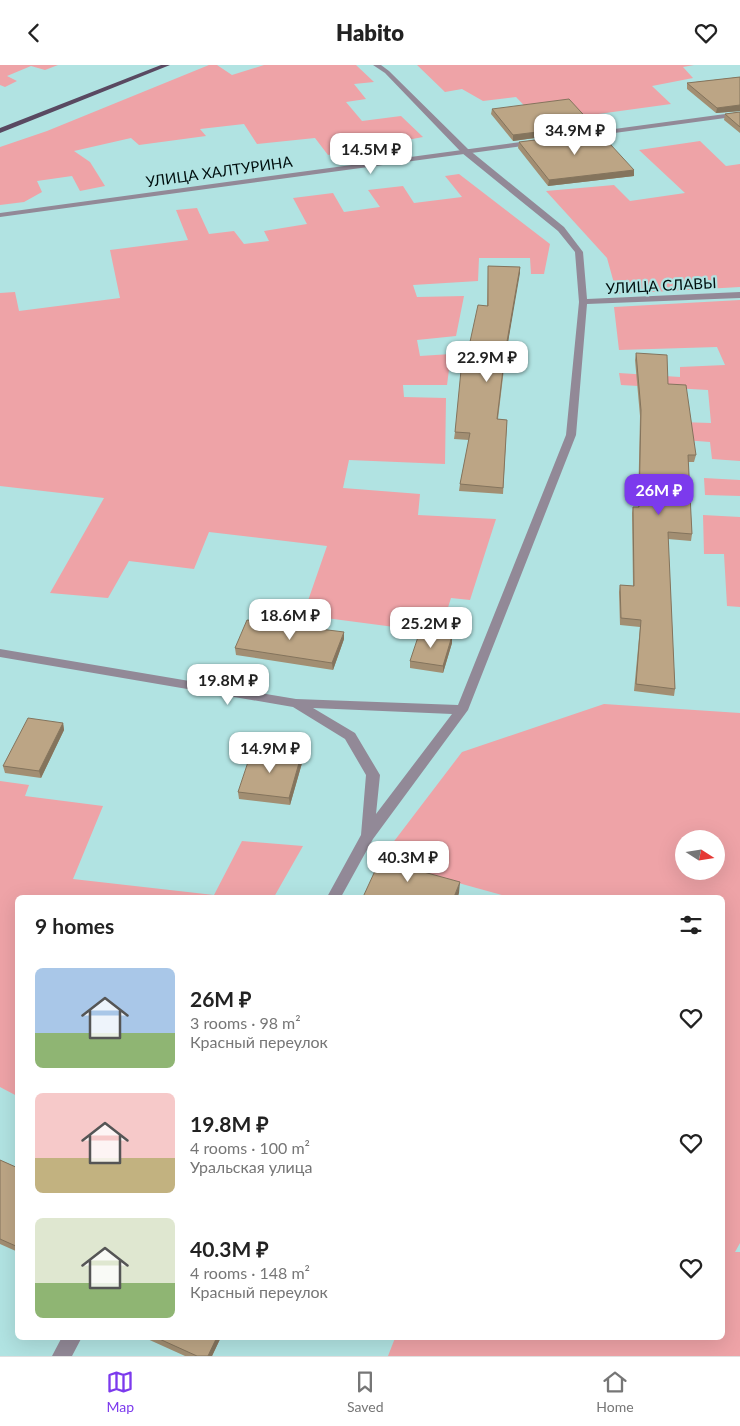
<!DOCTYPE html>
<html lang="en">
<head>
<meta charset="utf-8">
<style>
  :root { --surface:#fff; --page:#f6f6f6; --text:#222; --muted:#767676; --line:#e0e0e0; --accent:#7c3aed }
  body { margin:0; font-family:Lato,sans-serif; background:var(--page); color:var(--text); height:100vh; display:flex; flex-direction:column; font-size:19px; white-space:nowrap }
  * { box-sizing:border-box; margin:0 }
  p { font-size:16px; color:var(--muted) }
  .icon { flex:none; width:28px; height:28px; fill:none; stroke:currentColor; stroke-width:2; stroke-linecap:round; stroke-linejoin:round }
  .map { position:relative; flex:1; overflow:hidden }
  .sheet { position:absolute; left:15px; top:830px; width:710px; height:445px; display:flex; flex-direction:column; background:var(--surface); border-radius:8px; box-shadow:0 5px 20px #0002 }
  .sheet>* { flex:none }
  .needle { width:32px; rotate:102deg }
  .tools { position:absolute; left:675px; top:765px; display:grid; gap:10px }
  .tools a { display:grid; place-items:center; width:50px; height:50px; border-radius:50%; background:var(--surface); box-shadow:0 5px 20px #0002; font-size:25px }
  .price { position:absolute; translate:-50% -42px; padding:0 11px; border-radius:10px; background:#fff; color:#222; font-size:16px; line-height:32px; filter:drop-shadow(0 1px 2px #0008) }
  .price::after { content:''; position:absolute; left:50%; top:30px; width:15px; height:11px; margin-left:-8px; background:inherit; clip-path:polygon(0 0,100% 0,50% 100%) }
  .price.active { background:var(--accent); color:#fff }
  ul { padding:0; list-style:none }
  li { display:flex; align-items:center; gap:15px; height:125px; padding:0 20px }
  li span { display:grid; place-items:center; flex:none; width:140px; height:100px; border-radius:8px; color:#555 }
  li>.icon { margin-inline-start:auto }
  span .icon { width:60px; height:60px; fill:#fffc; stroke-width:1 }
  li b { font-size:21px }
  h2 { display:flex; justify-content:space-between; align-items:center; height:60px; padding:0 20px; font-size:21px }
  header { display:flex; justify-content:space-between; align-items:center; height:65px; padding:0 20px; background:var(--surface); font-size:22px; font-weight:800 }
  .menu { display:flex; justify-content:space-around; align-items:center; height:70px; border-top:1px solid var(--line); background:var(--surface); font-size:14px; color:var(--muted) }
  .menu a { display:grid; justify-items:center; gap:2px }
  .menu .active { color:var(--accent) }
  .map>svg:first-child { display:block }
  .green { fill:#eea3a7; fill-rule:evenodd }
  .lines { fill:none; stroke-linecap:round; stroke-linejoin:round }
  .minor { fill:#928997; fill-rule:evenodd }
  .tertiary { fill:#928997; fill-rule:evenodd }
  .primary { fill:#594961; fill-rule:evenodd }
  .wall { fill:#a28e72 }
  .shaded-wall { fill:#84745d }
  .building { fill:#bca585; stroke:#84745d }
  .labels { text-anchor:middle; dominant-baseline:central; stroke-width:4.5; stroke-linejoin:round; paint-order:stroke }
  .far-street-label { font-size:15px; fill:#000f0f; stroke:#b1e3e2 }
</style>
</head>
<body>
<header><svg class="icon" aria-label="back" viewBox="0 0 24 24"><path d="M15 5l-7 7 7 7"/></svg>Habito<svg class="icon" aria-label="heart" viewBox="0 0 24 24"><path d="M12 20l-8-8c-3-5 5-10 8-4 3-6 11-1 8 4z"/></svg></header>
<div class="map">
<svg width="740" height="1291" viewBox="0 0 740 1291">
  <rect width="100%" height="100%" fill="#b1e3e2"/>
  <path class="green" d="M0,0H58L45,5L31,1L7,11L17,16L5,22L0,20Z
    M209,0H217L232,10L264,0H356L374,17L354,19L366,34L346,37L362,56L401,51L423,72L328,90L315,73L257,79L244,59L200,64L206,71L139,80L131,73L74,86L90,97L105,121L80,126L72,111L37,116L42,127L24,137L0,140V82L47,66Z
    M417,0H694L683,2L693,13L652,21L671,39L540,57L516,32L483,36L462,24L445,27Z
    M700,76L726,101L740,99V222L617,229L607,193L546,126L614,120L630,136L685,128L639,85Z
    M459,109L550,179L544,209H531L530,193H479L478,216L413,220L417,232L464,231L456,271L417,275L420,291L451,289L447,320H403L404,332L446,333L445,399L349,395L343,423L420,429L418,450L496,454L470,535L451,533L440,568L303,550L327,481L209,467L194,504L129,496L108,533L50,528L104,433L0,421V228L15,227L19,246L120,233L110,185L188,175L176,145L197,143L209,169L234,166L244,179L269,176L264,166L307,159L293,133L333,128L344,147L380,142L368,125L403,121L414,138L462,132L445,111Z
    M740,235V396L712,394L710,377L645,372L647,356L711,358L708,325L621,320L619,308L680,312V302L725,300L717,282L619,285L614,242Z
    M704,413L740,415V431L705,430Z
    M703,450L740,452V542L727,541L724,489H704Z
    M604,639L740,648V1178L735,1187H740V1291H388L395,1273L722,1272V832H509L379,796L462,687ZM684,774H716V806H684Z
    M0,716L29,720L25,731L103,741L73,814L214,830L242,776L303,781L274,832H18L17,1031L0,1022Z"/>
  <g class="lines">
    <path class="minor" d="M373,0H381L389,6L468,84L564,162L583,187L587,234L740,227V233L587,239L576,370L468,645L373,774L341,832H327L361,770L366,710L345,674L293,642L0,592V584L296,634L458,640L566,370L579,237L575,187L558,166L462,88L385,8ZM313,643L452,649L376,749L380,710L355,668Z
      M62,1272H82L72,1291H52Z"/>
    <path class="tertiary" d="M740,47V51L585,72L581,70L585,68Z
      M535,75H538V79L0,152V148Z"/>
    <path class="primary" d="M161,0H170L0,68V63Z"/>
  </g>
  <path class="wall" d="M740,12V46L716,48L687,24V18Z
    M492,44L593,60L592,65L513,76L491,49Z
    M740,47V68L724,55L725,49Z
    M519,77L634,105V111L548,121L518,83Z
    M488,201L520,202L505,295L498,354L507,355L503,429L459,426L460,419L469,375L454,374L455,367L468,286L487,241Z
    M636,288L668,319L696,390L694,397H688L692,469L691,476L668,474L675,624L674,631L634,626L640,562L620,560L619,527L620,520L633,521L632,448L633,442H638L640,351L635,295Z
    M452,571V578L443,608L410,603V596Z
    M344,574L333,605L236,590L235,583Z
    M63,658L64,665L41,713L5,708L3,701Z
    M302,698L290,740L239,734L238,727Z
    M0,1095L18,1103V1187L0,1179Z
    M143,1272H221L212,1291H185Z"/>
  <path class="shaded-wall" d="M740,40V46L716,48L717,43Z
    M593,60L592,65L513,76V70Z
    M634,105V111L548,121L549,115Z
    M520,202V208L505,295V288Z
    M344,567V574L333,605L332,598Z
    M452,571V578L443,608V601Z
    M63,658L64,665L41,713L39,706Z
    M301,691L302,698L290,740L289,733Z
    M460,817L459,828L458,832H454Z
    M217,1272H221L212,1291H208Z"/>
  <path class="building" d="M740,12V40L717,43L687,18Z
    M569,34L593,60L513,70L492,44Z
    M740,47V62L725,49Z
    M599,67L634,105L549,115L519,77Z
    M488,201L520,202L505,288L497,354L507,355L503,423L460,419L470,368L455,367L463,285L468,286L478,240L488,241Z
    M636,288L667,290L668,319L686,320L696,390H688L692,469L668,467L675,624L636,619L641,555L621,553L620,520L634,521L633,442H639L641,345Z
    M247,555L344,567L332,598L235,583Z
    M420,566L452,571L443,601L410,596Z
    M28,653L63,658L39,706L3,701Z
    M252,685L301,691L289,733L238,727Z
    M380,795L460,817L454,832H363Z
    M0,1095L18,1103V1182L0,1174Z
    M155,1272H217L208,1291H197Z"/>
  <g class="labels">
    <g class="far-street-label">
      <text transform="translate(219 106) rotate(-8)">УЛИЦА ХАЛТУРИНА</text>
      <text transform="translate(661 220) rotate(-3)">УЛИЦА СЛАВЫ</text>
    </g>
  </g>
</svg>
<div class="tools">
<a><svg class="needle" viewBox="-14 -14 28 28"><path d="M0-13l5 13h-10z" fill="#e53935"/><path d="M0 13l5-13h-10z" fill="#767676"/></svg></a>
</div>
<b class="price" style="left:575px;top:91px">34.9M ₽</b>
<b class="price" style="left:371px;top:110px">14.5M ₽</b>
<b class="price" style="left:487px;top:318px">22.9M ₽</b>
<b class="price active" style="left:659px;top:451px">26M ₽</b>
<b class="price" style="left:290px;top:576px">18.6M ₽</b>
<b class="price" style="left:431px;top:584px">25.2M ₽</b>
<b class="price" style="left:228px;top:641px">19.8M ₽</b>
<b class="price" style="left:270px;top:709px">14.9M ₽</b>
<b class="price" style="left:408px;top:818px">40.3M ₽</b>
<section class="sheet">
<h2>9 homes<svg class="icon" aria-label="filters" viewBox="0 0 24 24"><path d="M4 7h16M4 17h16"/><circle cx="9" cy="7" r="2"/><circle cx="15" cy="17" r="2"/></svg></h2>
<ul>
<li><span style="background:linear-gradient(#a9c7e8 65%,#8fb573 0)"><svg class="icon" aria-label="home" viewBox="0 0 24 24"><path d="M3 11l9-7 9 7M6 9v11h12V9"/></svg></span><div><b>26M ₽</b><p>3 rooms · 98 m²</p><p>Красный переулок</p></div><svg class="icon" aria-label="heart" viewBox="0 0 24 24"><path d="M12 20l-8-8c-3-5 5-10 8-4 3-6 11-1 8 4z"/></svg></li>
<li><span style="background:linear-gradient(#f6c9c9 65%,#c2b280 0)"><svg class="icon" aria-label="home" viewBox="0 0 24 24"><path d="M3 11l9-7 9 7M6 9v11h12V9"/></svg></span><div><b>19.8M ₽</b><p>4 rooms · 100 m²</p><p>Уральская улица</p></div><svg class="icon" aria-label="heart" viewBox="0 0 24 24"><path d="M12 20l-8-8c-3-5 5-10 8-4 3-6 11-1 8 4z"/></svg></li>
<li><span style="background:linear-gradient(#dfe7d0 65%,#8fb573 0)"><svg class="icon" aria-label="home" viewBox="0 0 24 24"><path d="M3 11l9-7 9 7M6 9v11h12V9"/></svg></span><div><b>40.3M ₽</b><p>4 rooms · 148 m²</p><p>Красный переулок</p></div><svg class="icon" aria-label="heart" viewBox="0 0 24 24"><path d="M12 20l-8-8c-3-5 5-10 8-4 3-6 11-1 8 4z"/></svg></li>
</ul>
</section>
</div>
<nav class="menu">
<a class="active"><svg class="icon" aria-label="map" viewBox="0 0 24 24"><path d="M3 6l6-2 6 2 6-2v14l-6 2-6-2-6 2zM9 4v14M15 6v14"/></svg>Map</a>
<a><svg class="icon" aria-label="saved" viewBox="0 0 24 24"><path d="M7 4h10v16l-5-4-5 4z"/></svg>Saved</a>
<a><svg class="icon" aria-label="home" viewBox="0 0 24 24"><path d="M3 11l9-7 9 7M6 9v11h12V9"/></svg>Home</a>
</nav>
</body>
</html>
